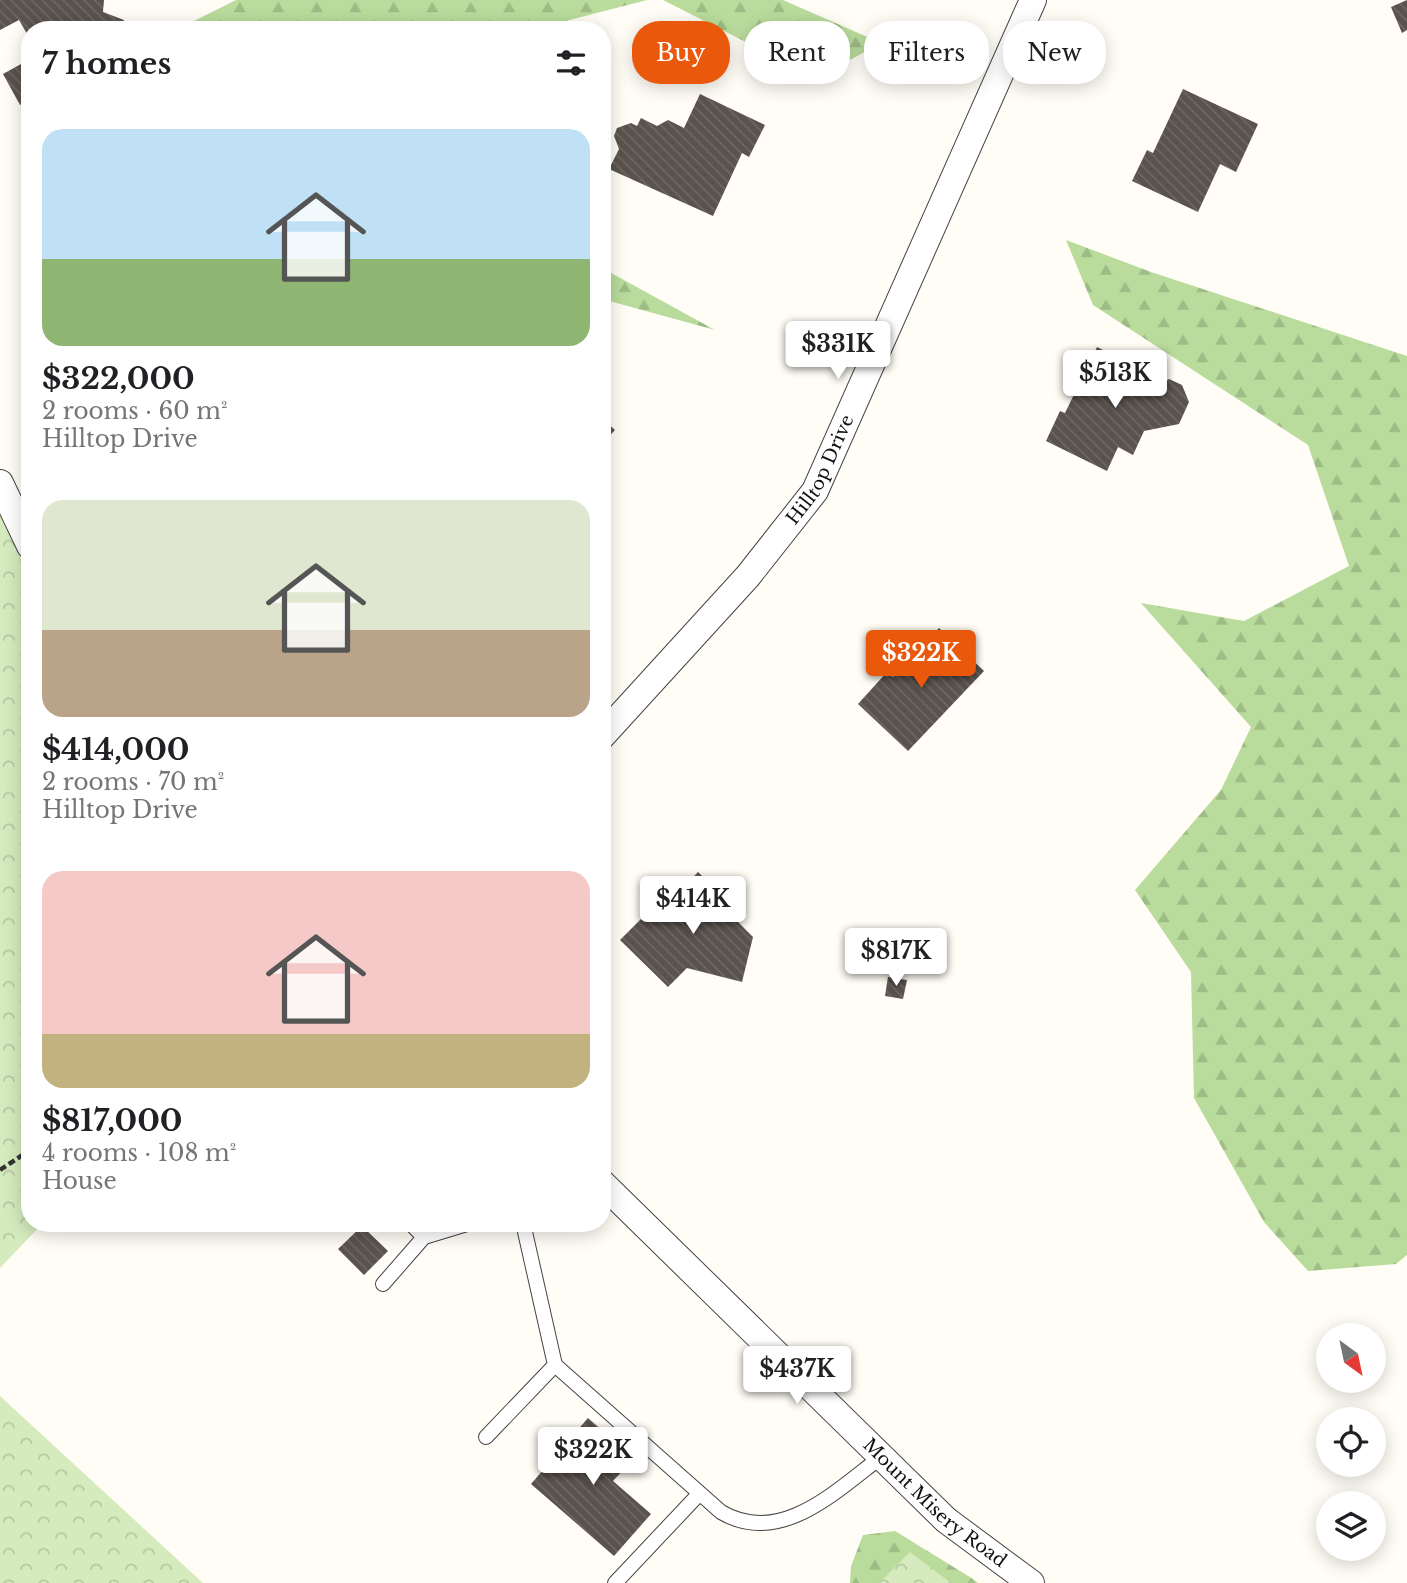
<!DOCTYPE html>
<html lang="en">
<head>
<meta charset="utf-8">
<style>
  :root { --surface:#fff; --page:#f6f6f6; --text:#202124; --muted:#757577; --accent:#ea580c }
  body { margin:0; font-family:"Libre Baskerville",serif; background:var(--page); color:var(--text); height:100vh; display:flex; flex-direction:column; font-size:26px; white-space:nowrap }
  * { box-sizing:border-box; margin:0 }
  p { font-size:23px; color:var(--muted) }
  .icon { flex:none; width:38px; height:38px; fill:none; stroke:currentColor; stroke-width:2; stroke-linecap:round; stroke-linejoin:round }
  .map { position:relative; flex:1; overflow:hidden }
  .details { position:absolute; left:21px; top:21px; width:590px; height:1211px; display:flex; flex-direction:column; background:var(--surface); border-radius:28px; box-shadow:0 4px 18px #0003 }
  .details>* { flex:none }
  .top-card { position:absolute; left:632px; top:21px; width:665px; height:63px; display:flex; gap:14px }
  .needle { width:46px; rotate:147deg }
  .fabs { position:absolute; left:1316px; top:1323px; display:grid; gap:14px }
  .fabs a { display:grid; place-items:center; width:70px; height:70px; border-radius:50%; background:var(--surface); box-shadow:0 4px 18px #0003; font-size:35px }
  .price { position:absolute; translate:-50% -60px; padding:0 16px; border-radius:7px; background:#fff; color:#222; font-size:23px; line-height:46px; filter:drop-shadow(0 2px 4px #0008) }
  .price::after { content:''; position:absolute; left:50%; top:42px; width:21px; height:16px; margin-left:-10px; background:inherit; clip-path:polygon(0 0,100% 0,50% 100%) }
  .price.current { background:var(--accent); color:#fff }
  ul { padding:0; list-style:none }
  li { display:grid; align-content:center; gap:14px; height:371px; padding:0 21px }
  li span { display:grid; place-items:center; height:217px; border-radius:21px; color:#555 }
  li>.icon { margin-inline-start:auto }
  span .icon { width:126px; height:126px; fill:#fffc; stroke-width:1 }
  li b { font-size:30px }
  h2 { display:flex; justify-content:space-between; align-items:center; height:84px; padding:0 21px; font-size:30px }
  .tag { padding:0 24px; border-radius:28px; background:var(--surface); box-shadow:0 4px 18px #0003; font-size:24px; line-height:63px }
  .tag.current { background:var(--accent); color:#fff }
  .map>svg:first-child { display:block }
  .forest { fill:url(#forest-firs) }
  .park { fill:url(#park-crowns) }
  .building { fill:url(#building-back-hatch) }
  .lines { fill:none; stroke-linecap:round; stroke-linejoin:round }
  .service-casing { stroke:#444; stroke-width:16 }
  .minor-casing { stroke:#444; stroke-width:28 }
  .path { stroke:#333; stroke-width:4.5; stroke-dasharray:7 3.5; stroke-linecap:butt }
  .service { stroke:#fff; stroke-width:14 }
  .minor { stroke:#fff; stroke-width:26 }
  .labels { text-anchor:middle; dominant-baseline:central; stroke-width:7; stroke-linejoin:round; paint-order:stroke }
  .street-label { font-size:18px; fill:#111; stroke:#fff }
</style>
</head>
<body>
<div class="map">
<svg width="1407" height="1583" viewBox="0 0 1407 1583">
  <defs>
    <pattern id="forest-firs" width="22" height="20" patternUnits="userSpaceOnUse" patternTransform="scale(1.75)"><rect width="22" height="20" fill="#b9dc9c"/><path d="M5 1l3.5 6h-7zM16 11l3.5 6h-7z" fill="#9ebc85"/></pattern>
    <pattern id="park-crowns" width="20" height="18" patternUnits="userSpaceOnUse" patternTransform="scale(1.75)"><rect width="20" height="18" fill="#d5ebbd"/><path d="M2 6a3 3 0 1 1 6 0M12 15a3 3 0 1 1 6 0" fill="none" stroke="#b6c8a1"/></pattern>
    <pattern id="building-back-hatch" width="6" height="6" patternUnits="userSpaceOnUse" patternTransform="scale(1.75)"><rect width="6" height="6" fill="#5a524d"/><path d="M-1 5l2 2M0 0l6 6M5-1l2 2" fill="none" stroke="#6d6662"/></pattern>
  </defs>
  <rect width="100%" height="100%" fill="#fffdf5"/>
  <path class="forest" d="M236,0H647L558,23L554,30H176Z
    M663,0H783L881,43L817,78Z
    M1066,240L1151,272L1407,356V1255L1396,1264L1308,1271L1264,1222L1194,1098L1191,972L1135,890L1221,790L1251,727L1141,603L1244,621L1349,566L1308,445L1093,305Z
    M602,268L715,330L602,299Z
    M895,1531L973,1579L978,1583H850L851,1566L863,1535Z"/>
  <path class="park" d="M0,513L30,573V1223H43L0,1268Z
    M0,1396L203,1583H0Z
    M910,1552L951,1583H879Z"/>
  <path class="building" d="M0,0H104L103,12L124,20L121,30H30V39L19,20L0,30Z
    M1407,0V30L1402,33L1391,7Z
    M30,59V100L20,105L3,74Z
    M1183,89L1258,124L1236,172L1220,164L1198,212L1132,181L1147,150L1153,153Z
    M700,94L765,125L749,157L742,153L713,216L609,169L619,149L614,136L617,128L631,123L637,126L641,118L657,126L668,120L684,128Z
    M1097,347L1153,375L1151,379L1161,384L1169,379L1182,385L1189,402L1179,424L1144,431L1133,455L1118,447L1107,471L1046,441L1060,411L1065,413Z
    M602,418L615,430L602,444Z
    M939,628L984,671L908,751L858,704L887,672L893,677Z
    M698,872L743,917L738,922L753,937L742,982L687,968L668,987L620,940L646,914L652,920Z
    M888,977L907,980L903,999L885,996Z
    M362,1226L388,1251L364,1275L338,1249Z
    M588,1418L634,1458L613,1481L651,1514L614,1556L531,1484Z"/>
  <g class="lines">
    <g class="service-casing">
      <path id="service" d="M410,1223L424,1237
        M523,1223L555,1365L721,1512C780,1547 836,1491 881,1457
        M383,1284L424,1237L470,1223
        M486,1437L555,1365
        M615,1583L699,1494"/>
    </g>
    <g class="minor-casing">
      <g id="minor">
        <path d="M0,483L30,546"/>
        <path id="s1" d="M602,736L748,576L815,491L1033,0"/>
        <path id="s2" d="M602,1183L946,1520L1031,1583"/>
      </g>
    </g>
    <path class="path" d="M0,1170L30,1150"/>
    <use href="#service" class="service"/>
    <use href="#minor" class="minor"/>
  </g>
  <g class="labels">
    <g class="street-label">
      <text stroke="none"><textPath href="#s1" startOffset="346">Hilltop Drive</textPath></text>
      <text stroke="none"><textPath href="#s2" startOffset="462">Mount Misery Road</textPath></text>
    </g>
  </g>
</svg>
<div class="fabs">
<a><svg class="needle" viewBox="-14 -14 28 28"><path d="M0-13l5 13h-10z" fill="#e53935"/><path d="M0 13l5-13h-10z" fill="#757577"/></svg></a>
<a><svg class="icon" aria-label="locate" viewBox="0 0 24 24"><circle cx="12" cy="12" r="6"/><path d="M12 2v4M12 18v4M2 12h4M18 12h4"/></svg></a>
<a><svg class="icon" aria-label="layers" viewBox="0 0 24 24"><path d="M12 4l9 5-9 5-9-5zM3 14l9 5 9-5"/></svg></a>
</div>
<b class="price" style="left:838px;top:381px">$331K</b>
<b class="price" style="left:1115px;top:410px">$513K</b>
<b class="price current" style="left:921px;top:690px">$322K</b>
<b class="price" style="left:693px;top:936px">$414K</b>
<b class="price" style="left:896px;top:988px">$817K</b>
<b class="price" style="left:797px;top:1406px">$437K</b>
<b class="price" style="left:593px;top:1487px">$322K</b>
<div class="top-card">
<a class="tag current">Buy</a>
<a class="tag">Rent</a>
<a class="tag">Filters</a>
<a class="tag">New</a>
</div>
<section class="details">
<h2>7 homes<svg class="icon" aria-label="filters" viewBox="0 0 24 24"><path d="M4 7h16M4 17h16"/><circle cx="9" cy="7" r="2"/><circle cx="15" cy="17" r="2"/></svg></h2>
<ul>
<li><span style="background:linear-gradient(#bfe0f5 60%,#8fb573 0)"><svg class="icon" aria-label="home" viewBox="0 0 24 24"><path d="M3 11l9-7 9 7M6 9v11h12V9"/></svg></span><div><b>$322,000</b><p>2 rooms · 60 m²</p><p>Hilltop Drive</p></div></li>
<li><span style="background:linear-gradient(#dfe7d0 60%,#b9a48a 0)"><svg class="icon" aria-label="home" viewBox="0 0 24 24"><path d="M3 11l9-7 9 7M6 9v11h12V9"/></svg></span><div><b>$414,000</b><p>2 rooms · 70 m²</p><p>Hilltop Drive</p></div></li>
<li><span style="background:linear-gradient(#f6c9c9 75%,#c2b280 0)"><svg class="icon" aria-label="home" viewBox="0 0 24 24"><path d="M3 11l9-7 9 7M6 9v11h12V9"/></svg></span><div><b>$817,000</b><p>4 rooms · 108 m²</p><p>House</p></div></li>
</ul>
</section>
</div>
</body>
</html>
